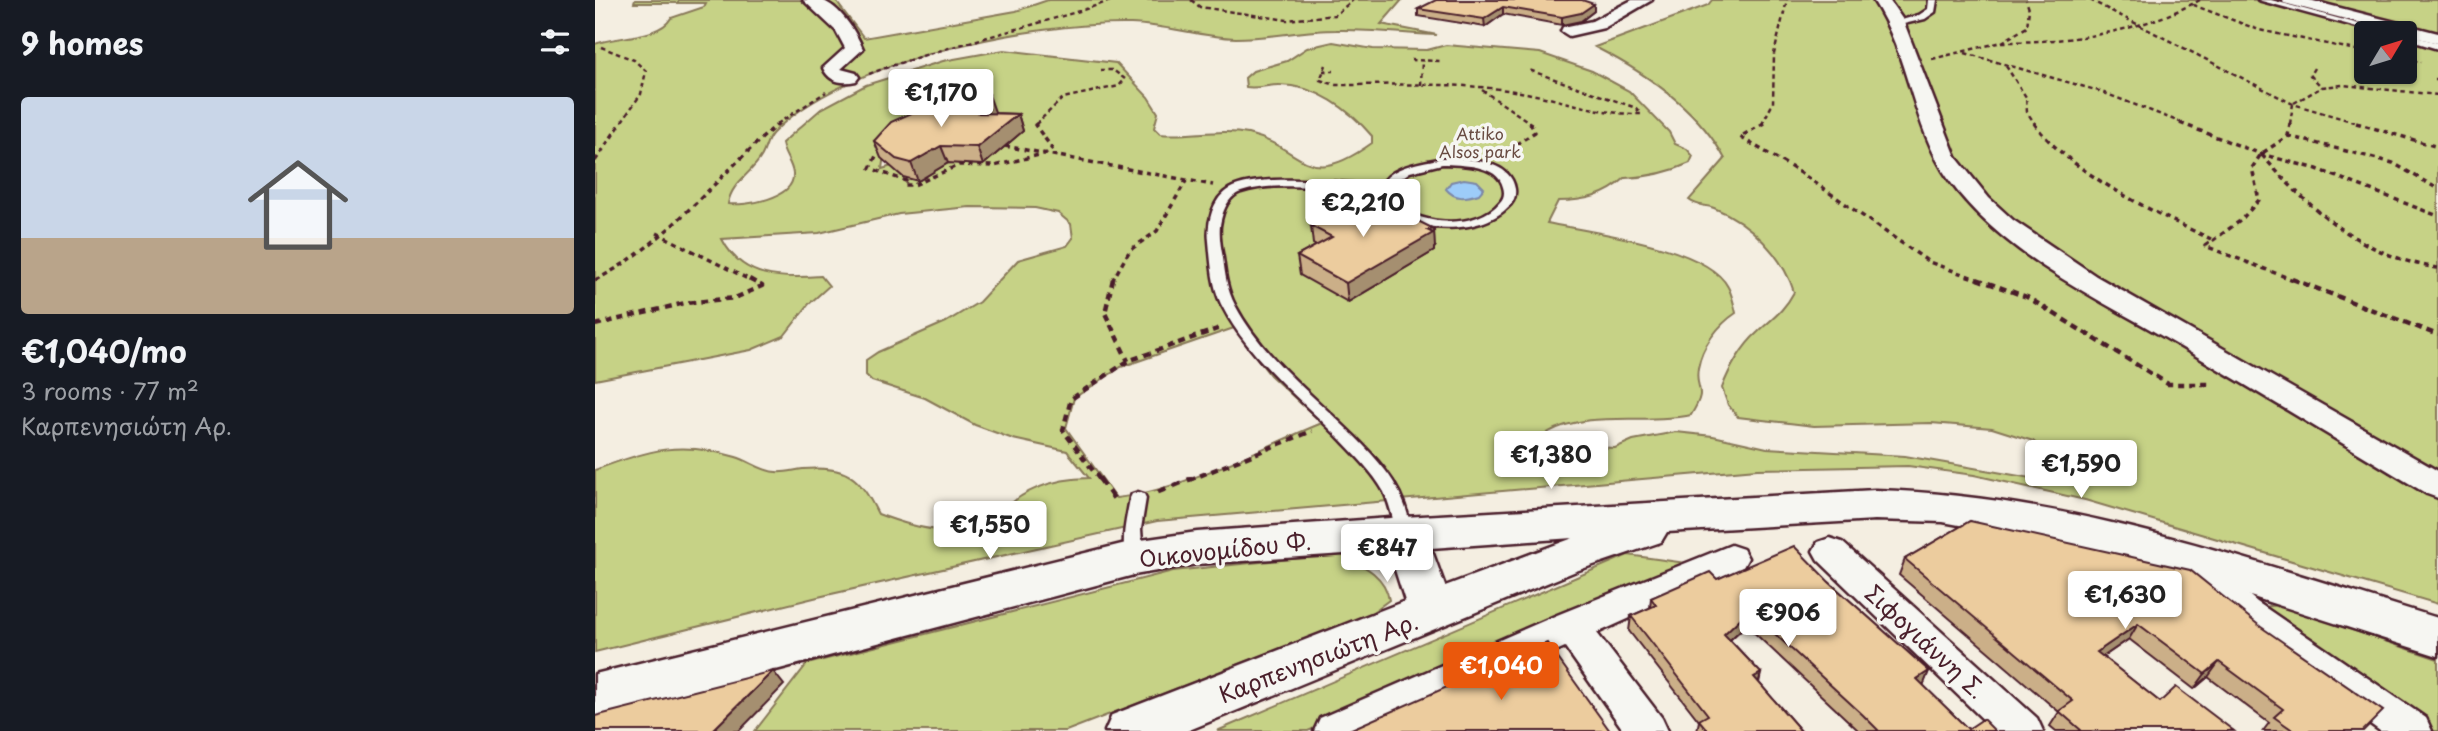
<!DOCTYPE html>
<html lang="en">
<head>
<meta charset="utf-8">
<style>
  :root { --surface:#171b24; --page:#20242c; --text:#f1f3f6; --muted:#9ea1a6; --accent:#ea580c }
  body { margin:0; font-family:"Playpen Sans",sans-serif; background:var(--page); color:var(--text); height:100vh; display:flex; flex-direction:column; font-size:26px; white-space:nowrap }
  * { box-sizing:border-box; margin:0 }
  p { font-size:23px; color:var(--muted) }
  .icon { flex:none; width:38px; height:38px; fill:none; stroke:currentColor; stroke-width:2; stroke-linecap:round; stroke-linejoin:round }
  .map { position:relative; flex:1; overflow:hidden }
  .details { display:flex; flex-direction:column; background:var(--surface); width:595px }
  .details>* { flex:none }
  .needle { width:46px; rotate:52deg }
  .buttons { position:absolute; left:1759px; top:21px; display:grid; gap:14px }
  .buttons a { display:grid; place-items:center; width:63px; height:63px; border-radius:7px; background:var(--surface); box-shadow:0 2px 5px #0004; font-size:35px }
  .price { position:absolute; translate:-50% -60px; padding:0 16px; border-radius:7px; background:#fff; color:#222; font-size:23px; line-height:46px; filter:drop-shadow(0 2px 4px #0008) }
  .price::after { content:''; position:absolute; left:50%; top:42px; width:21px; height:16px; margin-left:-10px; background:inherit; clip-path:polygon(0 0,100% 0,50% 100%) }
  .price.on { background:var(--accent); color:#fff }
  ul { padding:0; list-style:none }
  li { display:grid; align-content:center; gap:14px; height:371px; padding:0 21px }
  li span { display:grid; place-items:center; height:217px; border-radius:7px; color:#555 }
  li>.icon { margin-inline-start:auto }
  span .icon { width:126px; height:126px; fill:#fffc; stroke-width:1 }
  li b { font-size:30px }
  h2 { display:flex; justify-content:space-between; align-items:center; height:84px; padding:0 21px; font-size:30px }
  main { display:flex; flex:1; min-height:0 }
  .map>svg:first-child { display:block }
  .green { fill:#c6d286; stroke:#887858; stroke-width:2; fill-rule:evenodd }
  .water { fill:#9dccf9; stroke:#7c87a7; stroke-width:2 }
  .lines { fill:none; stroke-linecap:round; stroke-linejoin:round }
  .service-casing { stroke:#4a1f2b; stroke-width:5 }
  .minor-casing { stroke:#4a1f2b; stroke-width:5 }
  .tertiary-casing { stroke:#4a1f2b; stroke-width:5 }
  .path-far3 { stroke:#4a1f2b; stroke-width:2.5; stroke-dasharray:4.5 3.5; stroke-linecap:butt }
  .path-far2 { stroke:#4a1f2b; stroke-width:3.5; stroke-dasharray:5 4.5; stroke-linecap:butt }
  .path-far1 { stroke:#4a1f2b; stroke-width:4.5; stroke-dasharray:7 5; stroke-linecap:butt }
  .path { stroke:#4a1f2b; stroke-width:5; stroke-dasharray:9 7; stroke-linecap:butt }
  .service { fill:#f6f6f2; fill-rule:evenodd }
  .minor { fill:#f6f6f2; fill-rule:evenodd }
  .tertiary { fill:#f6f6f2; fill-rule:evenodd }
  .wall { fill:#cbaf88; stroke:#4a1f2b; stroke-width:2 }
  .shaded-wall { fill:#a58f6f; stroke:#4a1f2b; stroke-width:2 }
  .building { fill:#eccc9e; stroke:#4a1f2b; stroke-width:2 }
  .labels { text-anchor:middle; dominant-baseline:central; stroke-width:7; stroke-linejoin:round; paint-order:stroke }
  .far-park-label { font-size:16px; fill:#694c42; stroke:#f6f6f2 }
  .near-street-label { font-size:23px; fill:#4a1f2b; stroke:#f6f6f2 }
</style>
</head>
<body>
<main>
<section class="details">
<h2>9 homes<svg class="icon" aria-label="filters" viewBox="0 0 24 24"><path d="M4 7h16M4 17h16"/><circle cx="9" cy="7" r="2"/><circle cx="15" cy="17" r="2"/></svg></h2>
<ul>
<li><span style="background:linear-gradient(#c9d6e8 65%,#b9a48a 0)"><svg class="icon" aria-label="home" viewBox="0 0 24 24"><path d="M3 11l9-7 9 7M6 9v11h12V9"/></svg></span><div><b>€1,040/mo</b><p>3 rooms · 77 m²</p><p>Καρπενησιώτη Αρ.</p></div></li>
</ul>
</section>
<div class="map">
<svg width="1843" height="731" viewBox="0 0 1843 731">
  <rect width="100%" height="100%" fill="#f4eee1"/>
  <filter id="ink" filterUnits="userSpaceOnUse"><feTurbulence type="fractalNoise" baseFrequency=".0143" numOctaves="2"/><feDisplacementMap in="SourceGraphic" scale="14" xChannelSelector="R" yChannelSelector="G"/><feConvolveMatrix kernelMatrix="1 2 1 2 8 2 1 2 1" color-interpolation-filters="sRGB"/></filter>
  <g filter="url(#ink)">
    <path class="green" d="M40,0H240L269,38L421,11L453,0H807L786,24L842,35C809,34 774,29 741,30C708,30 675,38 641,38C606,37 571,25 536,24C436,22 249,60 178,133C171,140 171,149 166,157C156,174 136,183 133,204C150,206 200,199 198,174C197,162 188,155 187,143L226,109L271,85L348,61L409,50L521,63L553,97L563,113L559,128L565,134C594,137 625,128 653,134C711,148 709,192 777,143V136C754,109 721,85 684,85C673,85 662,89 651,87L650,78L658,71L692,61L712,48L738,42L778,49L832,50L851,45L945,53L997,71L1034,91L1074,132L1080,144L1092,149L1098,156L1095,163C1073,173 1053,177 1030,178C1011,196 989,201 963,201L952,223C995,232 1112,246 1133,287C1137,294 1139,305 1141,313C1123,325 1107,346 1103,368C1099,392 1114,386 1096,415C1050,425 995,409 952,433L956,445L1020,448L1038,440L1081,432L1118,436L1172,448L1310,456L1436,478L1454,477L1459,460L1438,441L1397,428L1336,423L1219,426L1143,417L1133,405L1127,388C1134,369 1147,346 1163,332C1178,318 1189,311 1199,292C1188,256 1155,222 1119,208C1109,204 1103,207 1094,200L1130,159C1103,108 1051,73 1000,47L1113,5L1117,0H1843V604L1490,500L1379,475L1313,466L1162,469L562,521L223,597L0,652V470C52,450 86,440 141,457C155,461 166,471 181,472C190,473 199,470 208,469C253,466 264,476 283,514C333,533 351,534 403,523C415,490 464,478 494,478L472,451L418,439L380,425L330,398L277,381L271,375V360L283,352L351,322L384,302L423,260L472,246L478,238L476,224L463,213L440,208L375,207L304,214L224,233L127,239C147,279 186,279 226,276L234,286L214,304L189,336L156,350L0,380V44C21,36 65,38 76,18L109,7L111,3H39ZM1771,33H1810V72H1771ZM426,132L388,165L353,163L308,177L297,166L287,169L289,154ZM639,328L675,375L727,423C665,448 586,491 521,498L471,428L479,398L526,367Z
      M745,554C767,565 790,574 794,600L775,614L471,731H160L212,664L578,571Z
      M1033,555L1098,564L713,731H622Z
      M1683,605L1843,659V731H1832L1669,607Z"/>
    <path class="water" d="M869,179L882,181L889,188L884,194C871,198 860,200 851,189L856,182Z"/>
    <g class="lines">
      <g class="service-casing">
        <path id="service" d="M1334,0H1342L1340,12L1330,19L1300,26V22L1324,15L1333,9Z
          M1663,0H1676L1797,33H1784Z
          M1810,34L1843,43V49L1810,39Z
          M847,158C870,159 916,159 920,189C921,197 918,203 912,208C886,234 826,233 797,213C791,209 788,202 784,196L785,192C746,190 683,180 646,192C632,197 627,213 625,226C624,237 626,248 628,258C630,274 632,290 640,305C675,371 744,412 790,470C805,489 813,510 817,533L815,538L809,539L803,538L801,533C798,519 795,505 789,492C778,472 760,455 745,439C704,397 653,358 626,304C617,285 616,262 614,241C612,224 617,199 634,189C663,172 751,183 786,186C795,165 828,163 847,158ZM847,164C865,165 903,164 908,187C910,193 909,198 905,202C882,231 816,227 795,196L798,184L815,172Z
          M543,492L549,494L551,498L546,529L548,558L545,563L539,565L533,563C524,544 532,517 535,498L537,494Z"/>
      </g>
      <g class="minor-casing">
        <path id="minor" d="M208,0C213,0 221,0 226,0C245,6 261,32 268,49L246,69L261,73L264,77L261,81C247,84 234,82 228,68L250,48L241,31Z
          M1037,0H1057L1009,28L974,36L966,31L968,27L997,21Z
          M1278,0H1294L1308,20L1361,157L1394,198L1418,220L1501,276L1843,471V498L1832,494C1750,445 1668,395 1586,347C1507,300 1409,257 1354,180C1316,125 1315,56 1278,0Z
          M1687,0H1714L1843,33V43L1689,3Z
          M1235,538L1247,542L1442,718L1448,731H1400L1223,560L1218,551L1223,542Z
          M1136,545L1148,549L1153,558L1148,567L1002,633L1067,718L1073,731H1029L970,647L782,731H719L725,718L962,615Z
          M1587,545L1599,549L1662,602L1831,718L1837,731H1785L1636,624L1575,567L1570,558L1575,549Z"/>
      </g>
      <g class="tertiary-casing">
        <path id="tertiary" d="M1280,490C1474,495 1659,562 1843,618V656L1583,573L1487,548L1348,522L1280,520L1072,532L1066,542L981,571L592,731H510L517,715L810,601L794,551L602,564L539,575L0,718V674L539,541L602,532L809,517ZM978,538L850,586L836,548Z"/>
      </g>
      <path class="path-far3" d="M596,0L605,7L692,20L740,15L758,0
        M1495,0L1698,104L1766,124
        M1598,5L1664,30L1771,52
        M1407,42C1477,42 1543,33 1605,0
        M6,47L39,60L51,71L46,94L25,124
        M1370,53L1504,91L1590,124
        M1337,59L1407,42L1432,27L1434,9L1431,0
        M1810,59L1826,62
        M816,60L846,61
        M731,65L725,80L741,85C800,85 860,82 919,91C962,97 1002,115 1046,114L1041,108L934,70
        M1411,66L1431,97L1432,112L1440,124
        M1719,68L1715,75L1727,87
        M728,71H739
        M274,74C354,44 437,28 518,0
        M1840,80H1843
        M826,85L827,60
        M887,90L937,124
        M1699,103L1727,87L1748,85L1843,95
        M182,124L231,92
        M441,124L468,98L524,86L530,79L518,70H506
        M1167,124L1178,103L1179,54L1192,0
        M1695,124L1698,104"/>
      <path class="path-far2" d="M1169,123L1145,137L1206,173L1334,262L1387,281
        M1439,123C1473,172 1562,214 1616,239
        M1585,123L1666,154L1722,169L1843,216
        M1695,123L1693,136L1666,154L1657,168L1664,200L1645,221L1610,246L1701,281
        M1761,123L1843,147
        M1693,136L1798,163L1843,189
        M410,146L618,185
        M285,148L275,168L311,181L309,185H319L364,165L399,166L452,153L457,148L440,125L443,123
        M905,155L940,132L935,123
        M1667,155C1715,210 1769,257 1843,268
        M0,161L26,123
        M62,233L157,281
        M0,280C69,247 126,172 184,123
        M517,281L535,250L562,231L591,181"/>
      <path class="path-far1" d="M518,279L510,313L533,361
        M1382,279L1432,297L1573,384H1618
        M1697,279L1843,335
        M0,325L90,303L140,298L167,286L154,279
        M505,480L468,430L476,399L533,361L625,328
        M594,480L717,431"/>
      <path class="path" d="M504,478L520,500
        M563,492L598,478"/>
      <use href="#service" class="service"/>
      <use href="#minor" class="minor"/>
      <use href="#tertiary" class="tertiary"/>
    </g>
    <path class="wall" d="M999,4V11L986,21L967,25L908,14L890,27L823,16V9Z
      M341,106L400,112L399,113L423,114L428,131L388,165L353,163L323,181L308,177L286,158L279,141Z
      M716,226L840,247L839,248V251L753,302L705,275L702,256L721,246L718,244Z
      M1375,521L1768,731H1668L1674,723L1613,677L1599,689L1534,639L1508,657L1565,702L1639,731H1461L1455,726L1464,712L1304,575L1310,559Z
      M1122,579L1234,582L1334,671L1328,685L1373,729L1400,731H1264L1151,625L1135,640L1166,673L1164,683L1206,731H1102L1104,721L1034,631L1036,616L1055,608L1056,598Z"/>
    <path class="shaded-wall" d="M999,4V11L986,21L967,25V17Z
      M908,7V14L890,27L889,19Z
      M394,95L400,112L390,130L384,113Z
      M423,114L428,131L388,165L382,147Z
      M346,146L353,163L323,181L316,163Z
      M839,229L840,247L839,248V251L753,302L751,283L832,230Z
      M1154,610L1151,625L1126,648L1129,634Z
      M1543,624L1534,639L1493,667L1502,652Z
      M1624,662L1613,677L1599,689L1610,674Z
      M178,671L189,685L144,731H117Z
      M1334,671L1328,686L1322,679Z
      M1166,673L1162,688L1159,677Z"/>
    <path class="building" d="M841,0H987L999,4L986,13L967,17L908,7L889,19L823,9Z
      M394,95L384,113L423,114L382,147L346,146L316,163L301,159L279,141L296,122L339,103L341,106Z
      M766,200L774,204L781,200L839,229L832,230L838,233L751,283L702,256L737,237L716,226Z
      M1375,521L1595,570L1666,627L1788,711L1768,731H1699L1679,717L1688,709L1624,662L1610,674L1543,624L1502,652L1565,702L1581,687L1639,731H1487L1464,711L1478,701L1310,559Z
      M1199,546L1234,582L1334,671L1322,679L1373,729L1388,719L1400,731H1284L1268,715L1154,610L1129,634L1166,673L1159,677L1206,731H1113L1104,720L1113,715L1036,616L1061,605L1056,598L1115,572L1122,579Z
      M952,643L1015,731H752Z
      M178,671L117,731H0V716Z"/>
  </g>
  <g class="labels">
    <g class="far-park-label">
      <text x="885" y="133">Attiko<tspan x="885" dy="18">Alsos park</tspan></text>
    </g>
    <g class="near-street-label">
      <text transform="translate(630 549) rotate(-6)">Οικονομίδου Φ.</text>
      <text transform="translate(1331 641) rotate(43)">Σιφογιάννη Σ.</text>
      <text transform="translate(723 657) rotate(-21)">Καρπενησιώτη Αρ.</text>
    </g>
  </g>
</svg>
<div class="buttons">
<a><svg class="needle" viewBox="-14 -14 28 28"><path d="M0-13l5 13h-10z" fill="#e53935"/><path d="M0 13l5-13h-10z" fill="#9ea1a6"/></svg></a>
</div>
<b class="price" style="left:346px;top:129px">€1,170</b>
<b class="price" style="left:768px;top:239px">€2,210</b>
<b class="price" style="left:956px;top:491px">€1,380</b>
<b class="price" style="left:1486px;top:500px">€1,590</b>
<b class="price" style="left:395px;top:561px">€1,550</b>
<b class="price" style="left:792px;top:584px">€847</b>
<b class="price" style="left:1530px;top:631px">€1,630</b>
<b class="price" style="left:1193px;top:649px">€906</b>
<b class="price on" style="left:906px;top:702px">€1,040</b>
</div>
</main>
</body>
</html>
